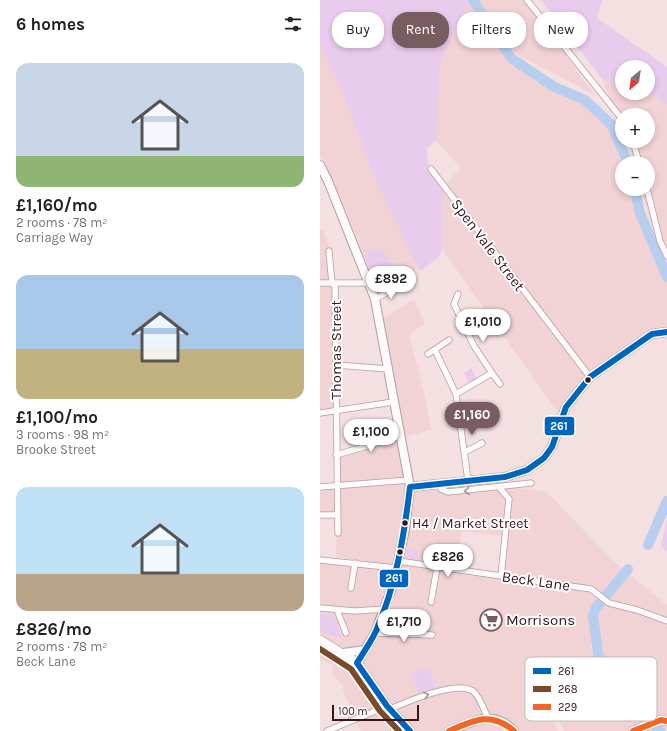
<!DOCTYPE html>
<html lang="en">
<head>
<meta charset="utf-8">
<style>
  :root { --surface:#fff; --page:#f6f6f6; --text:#202124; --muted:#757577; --accent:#785c60 }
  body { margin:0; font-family:Karla,sans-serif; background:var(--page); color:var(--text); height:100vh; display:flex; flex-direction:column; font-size:15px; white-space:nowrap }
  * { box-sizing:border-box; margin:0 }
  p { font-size:13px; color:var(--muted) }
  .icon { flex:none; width:22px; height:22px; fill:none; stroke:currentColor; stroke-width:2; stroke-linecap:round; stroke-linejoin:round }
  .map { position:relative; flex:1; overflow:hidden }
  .details { display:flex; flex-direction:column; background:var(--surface); width:320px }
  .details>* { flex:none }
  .guide { position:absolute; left:12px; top:12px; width:275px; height:36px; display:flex; gap:8px }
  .needle { width:26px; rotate:209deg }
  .tools { position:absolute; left:295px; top:60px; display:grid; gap:8px }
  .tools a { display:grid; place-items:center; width:40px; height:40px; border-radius:50%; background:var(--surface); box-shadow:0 2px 6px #0003; font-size:20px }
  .scale { position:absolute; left:12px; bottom:10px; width:87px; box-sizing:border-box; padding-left:4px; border:2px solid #36161b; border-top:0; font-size:11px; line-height:14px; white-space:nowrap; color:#36161b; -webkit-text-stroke:3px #fff; paint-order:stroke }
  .price { position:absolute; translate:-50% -34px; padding:0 9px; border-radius:14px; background:#fff; color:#222; font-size:13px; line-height:26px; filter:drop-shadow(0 1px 2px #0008) }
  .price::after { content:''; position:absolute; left:50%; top:24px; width:12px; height:9px; margin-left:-6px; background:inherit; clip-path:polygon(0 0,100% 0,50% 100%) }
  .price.on { background:var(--accent); color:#fff }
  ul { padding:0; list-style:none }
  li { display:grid; align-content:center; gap:8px; height:212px; padding:0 16px }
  li span { display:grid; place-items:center; height:124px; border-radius:12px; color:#555 }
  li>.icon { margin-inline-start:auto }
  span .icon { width:72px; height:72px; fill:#fffc; stroke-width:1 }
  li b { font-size:17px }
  h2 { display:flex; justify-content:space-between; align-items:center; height:48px; padding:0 16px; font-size:17px }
  .chip { padding:0 14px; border-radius:16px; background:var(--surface); box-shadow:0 2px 6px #0003; font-size:14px; line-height:36px }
  .chip.on { background:var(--accent); color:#fff }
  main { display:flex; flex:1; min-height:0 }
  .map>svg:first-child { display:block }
  .built { fill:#f1d2d5; fill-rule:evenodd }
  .green { fill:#e9cbee }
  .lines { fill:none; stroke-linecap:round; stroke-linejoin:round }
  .river { stroke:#b8ceee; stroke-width:10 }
  .street-casing { stroke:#b49ca0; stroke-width:7 }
  .secondary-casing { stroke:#b49ca0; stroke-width:10 }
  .primary-casing { stroke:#b49ca0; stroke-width:10 }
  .street { stroke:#fdfafa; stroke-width:5.5 }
  .secondary { stroke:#fdfafa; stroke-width:8 }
  .primary { stroke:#fdfafa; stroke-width:9 }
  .bus-1-casing { stroke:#fff; stroke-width:9 }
  .bus-2-casing { stroke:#fff; stroke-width:9 }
  .bus-3-casing { stroke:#fff; stroke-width:9 }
  .bus-1 { stroke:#0065bd; stroke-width:6 }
  .bus-2 { stroke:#7a4b2a; stroke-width:6 }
  .bus-3 { stroke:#f26522; stroke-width:6 }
  .oneway { stroke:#a39396 }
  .bus-dot { fill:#36161b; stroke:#fff; stroke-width:1.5 }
  .labels { text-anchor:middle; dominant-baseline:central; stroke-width:4; stroke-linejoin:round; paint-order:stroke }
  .bus-label { font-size:14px; fill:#36161b; stroke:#fff; text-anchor:start }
  .street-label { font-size:15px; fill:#36161b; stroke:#fff }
  .poi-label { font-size:15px; fill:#36161b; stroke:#fff; text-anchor:start }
  .key { fill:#fff; stroke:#c3b9bb; stroke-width:1 }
  .key-label { font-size:11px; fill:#36161b }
  .line-badge { stroke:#fff; stroke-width:1.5 }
  .badge-label { font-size:11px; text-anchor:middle; font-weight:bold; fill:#fff }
</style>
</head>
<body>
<main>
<section class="details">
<h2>6 homes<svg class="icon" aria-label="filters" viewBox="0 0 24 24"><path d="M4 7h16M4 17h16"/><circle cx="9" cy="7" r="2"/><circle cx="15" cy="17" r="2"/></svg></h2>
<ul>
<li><span style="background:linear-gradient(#c9d6e8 75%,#8fb573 0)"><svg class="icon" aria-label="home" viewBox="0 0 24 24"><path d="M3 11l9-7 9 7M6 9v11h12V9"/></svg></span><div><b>£1,160/mo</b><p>2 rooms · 78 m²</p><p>Carriage Way</p></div></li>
<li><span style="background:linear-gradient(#a9c7e8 60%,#c2b280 0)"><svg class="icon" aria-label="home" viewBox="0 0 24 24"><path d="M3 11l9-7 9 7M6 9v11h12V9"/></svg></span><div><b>£1,100/mo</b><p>3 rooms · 98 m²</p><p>Brooke Street</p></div></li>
<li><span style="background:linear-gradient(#bfe0f5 70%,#b9a48a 0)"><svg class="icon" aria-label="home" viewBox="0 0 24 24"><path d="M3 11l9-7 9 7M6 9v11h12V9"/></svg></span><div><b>£826/mo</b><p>2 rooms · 78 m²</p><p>Beck Lane</p></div></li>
</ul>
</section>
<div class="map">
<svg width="347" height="731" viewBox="0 0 347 731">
  <rect width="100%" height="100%" fill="#f4dfe1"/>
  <path class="built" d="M149,0L163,16L191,58L233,86L265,100L291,124L308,163H302V189H315L320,213L347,277V332L332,334L285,365L241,417L122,249L124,186L141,168L116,140L120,68L127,46Z
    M158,0H207L274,95L191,51Z
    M0,44L22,91L56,181L98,267L84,278L63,251L57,248L44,255L4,160L0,155Z
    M282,79L302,86V93H323L339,98L347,105V267L336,240L321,189H328V163H314L308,141H328V115H302V126Z
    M0,229H3L10,249L15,284L16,411L0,413Z
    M94,299L105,324L89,334L105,397L111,430L81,437L90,487L119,484L121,489L149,490L197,488L227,492L293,561L347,605V717L340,716L337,717L341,725L347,727V731H244L234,707L232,715L237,731H86L82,727L71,731H41L23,691V685L12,674L13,665L0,659V560L53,565V562L16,557L17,515H0V492L16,487V455L53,443L51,426L76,421L60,321ZM142,531L183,536L181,576L135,570ZM186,577L226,578L237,583ZM272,590L287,601L275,617L283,661L298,679L288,684L272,653L269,613L277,600Z"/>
  <path class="green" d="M0,0H149L127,46L120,68L116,140L107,148L109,172L124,190L122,249L119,257L100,271L56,181L22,91L0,44Z
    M221,0H282L277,18L347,67V105L339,98L323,93H328V67H302V86L282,79Z
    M57,248L63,251L84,278L57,293L44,255Z
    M151,368L157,379L149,383L144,373Z
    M347,520V552L341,547Z
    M85,548L98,551L97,560L87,558L85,554Z
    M0,614L13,615L19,629L20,638L0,631Z
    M109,668L116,690L99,694L92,673Z"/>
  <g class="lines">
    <path class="river" d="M153,0L191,58L233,86L265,100L291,124L308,163
      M315,189L320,213L347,277
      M328,545L347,501
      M292,677L278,654L273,615L276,608L308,569
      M316,704L340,731"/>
    <g class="street-casing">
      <path id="street" d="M207,0L302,119
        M313,141L319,163
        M111,169L270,377
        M327,189L340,241L347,256
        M9,251L12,284
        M0,283H49
        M15,284L18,533
        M55,299L79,286
        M142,320L152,313
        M115,350L136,394L148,480
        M108,354L129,340
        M17,365L68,369
        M172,373L180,384
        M136,394L172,373L154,346L134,304L138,294
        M0,413L73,402
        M145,452L162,443
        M16,455L81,436
        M119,484L121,489L128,492L211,483
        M0,487L89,480
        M179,487L189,499L181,576
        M0,515H17
        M0,560L76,568
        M78,561L271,589L289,603L317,610L347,621
        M31,588L35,563
        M111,602L117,568
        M0,608L35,611L65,609
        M17,610L26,633
        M55,633L112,635
        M70,709C87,702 136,680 153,691C160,697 164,710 168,718
        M7,731L67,706
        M74,731L86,726"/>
    </g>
    <g class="secondary-casing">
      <path id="secondary" d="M0,165L8,181L55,299L90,487L85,529L73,585L55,633L37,663
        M90,487L185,477L207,470L224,458L232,447L246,407L270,377L332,334L347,332
        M23,653L45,650
        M129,731C153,721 173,709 194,731
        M313,731L341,720L347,721"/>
    </g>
    <g class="primary-casing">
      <path id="primary" d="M0,640L37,663L67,706L90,731"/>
    </g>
    <use href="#street" class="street"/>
    <use href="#secondary" class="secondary"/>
    <use href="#primary" class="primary"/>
    <g class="bus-1-casing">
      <path id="bus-1" d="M90,731L67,706L37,663C43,653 51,642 56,631C76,586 84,536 90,487L185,477L207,470L224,458L232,447L246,407L270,377L332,334L347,332"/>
    </g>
    <g class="bus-2-casing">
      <path id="bus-2" d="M0,649L31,669L60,711L79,731"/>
    </g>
    <g class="bus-3-casing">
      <path id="bus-3" d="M129,731C154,720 171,711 194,731
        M313,731L341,720L347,721"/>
    </g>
    <use href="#bus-1" class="bus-1"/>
    <use href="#bus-2" class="bus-2"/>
    <use href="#bus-3" class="bus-3"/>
  </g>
  <defs><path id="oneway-chevron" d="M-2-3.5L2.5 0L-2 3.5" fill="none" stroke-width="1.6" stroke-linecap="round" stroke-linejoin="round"/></defs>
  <g class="oneway">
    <use href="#oneway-chevron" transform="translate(147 491) rotate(175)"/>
    <use href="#oneway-chevron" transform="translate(106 695) rotate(-17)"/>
  </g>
  <defs>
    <g id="supermarket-ring" transform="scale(1.15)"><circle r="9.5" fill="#fff" stroke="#785c60" stroke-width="1.5"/><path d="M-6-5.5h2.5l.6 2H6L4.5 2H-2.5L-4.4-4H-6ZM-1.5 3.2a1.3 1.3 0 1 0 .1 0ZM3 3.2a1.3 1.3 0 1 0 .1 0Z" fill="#785c60"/></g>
  </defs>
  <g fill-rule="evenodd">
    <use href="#supermarket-ring" x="171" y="620"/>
  </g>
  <g class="bus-dot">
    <circle cx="268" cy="380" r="3.5"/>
    <circle cx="85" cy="523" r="3.5"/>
    <circle cx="80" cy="552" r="3.5"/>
  </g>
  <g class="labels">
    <g class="bus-label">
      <text x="92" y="523">H4 / Market Street</text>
    </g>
    <g class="street-label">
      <text transform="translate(168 245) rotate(53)">Spen Vale Street</text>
      <text transform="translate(16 350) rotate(-90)">Thomas Street</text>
      <text transform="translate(216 581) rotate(8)">Beck Lane</text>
    </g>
    <g class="poi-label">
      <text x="186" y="620">Morrisons</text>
    </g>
  </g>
  <rect x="205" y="657" width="132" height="64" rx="6" class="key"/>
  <rect x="213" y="668" width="18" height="6" fill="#0065bd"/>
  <rect x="213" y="686" width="18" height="6" fill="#7a4b2a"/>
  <rect x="213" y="704" width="18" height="6" fill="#f26522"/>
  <g class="key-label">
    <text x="238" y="675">261</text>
    <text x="238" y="693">268</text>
    <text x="238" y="711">229</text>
  </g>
  <g class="line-badge">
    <rect x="224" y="416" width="31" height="20" rx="4" fill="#0065bd"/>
    <rect x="59" y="569" width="30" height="19" rx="4" fill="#0065bd"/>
  </g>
  <g class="badge-label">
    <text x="239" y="430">261</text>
    <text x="74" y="582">261</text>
  </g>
</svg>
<div class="tools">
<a><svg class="needle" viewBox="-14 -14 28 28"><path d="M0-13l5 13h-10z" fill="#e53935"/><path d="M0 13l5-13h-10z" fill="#757577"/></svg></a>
<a>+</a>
<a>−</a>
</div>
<div class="scale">100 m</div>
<b class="price" style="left:71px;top:300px">£892</b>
<b class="price" style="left:163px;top:343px">£1,010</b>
<b class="price on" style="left:152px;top:436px">£1,160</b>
<b class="price" style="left:51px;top:453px">£1,100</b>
<b class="price" style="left:128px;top:578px">£826</b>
<b class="price" style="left:84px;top:643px">£1,710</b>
<div class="guide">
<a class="chip">Buy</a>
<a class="chip on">Rent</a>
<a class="chip">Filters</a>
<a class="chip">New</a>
</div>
</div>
</main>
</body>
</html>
